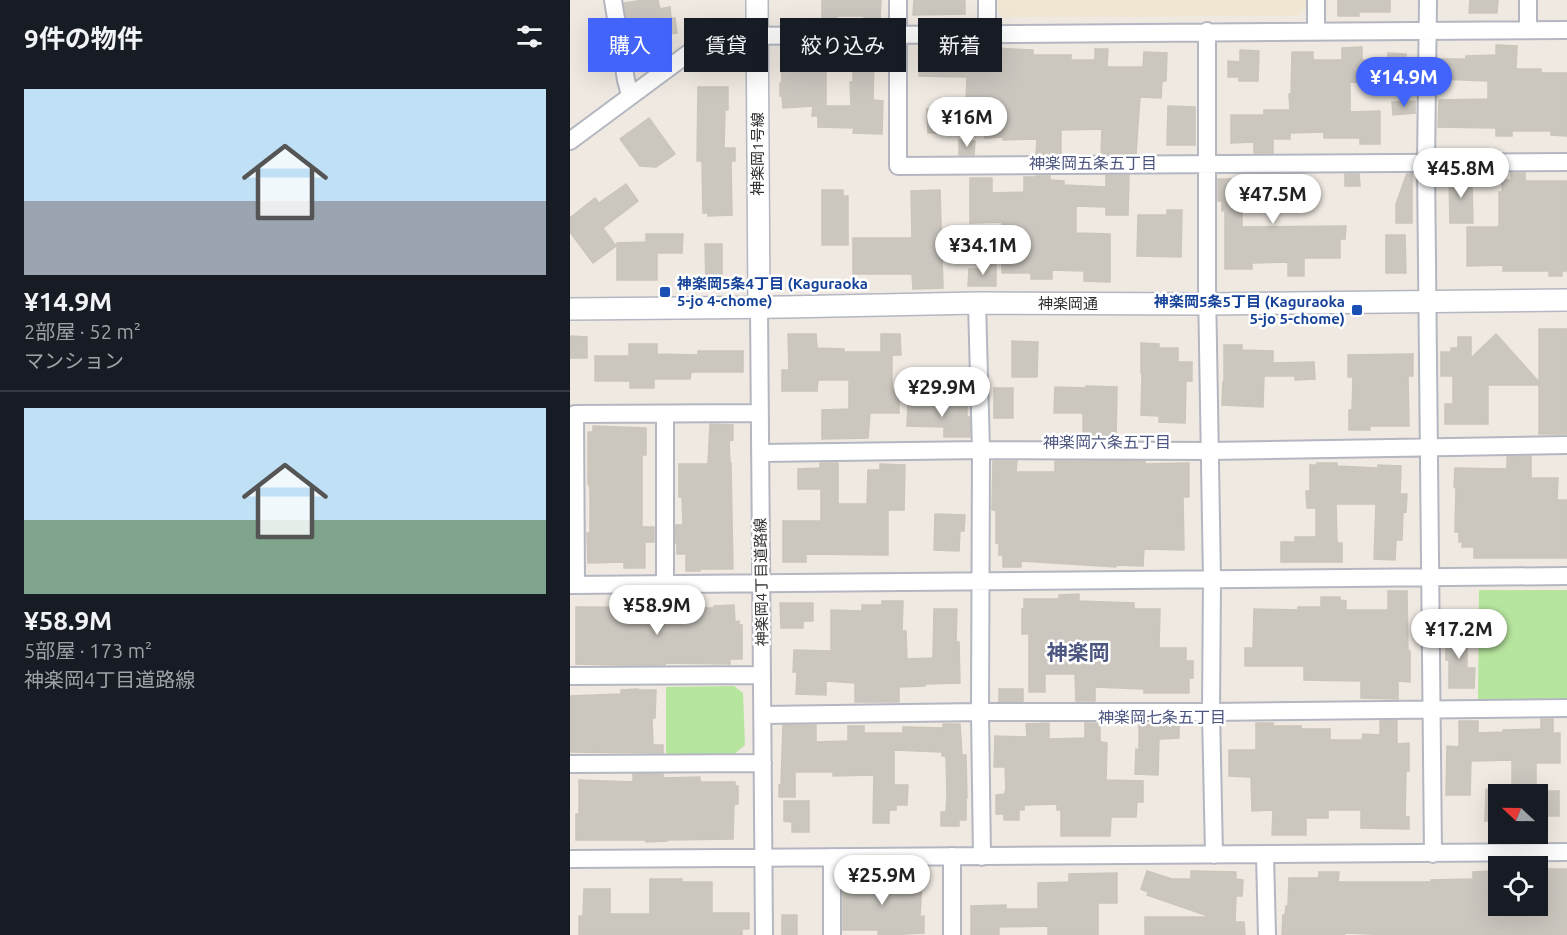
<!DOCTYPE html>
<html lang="ja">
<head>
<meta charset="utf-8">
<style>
  :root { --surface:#171b24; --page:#242831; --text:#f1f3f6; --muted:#9ea1a6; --line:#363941; --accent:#4264fb }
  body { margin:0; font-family:Ubuntu,"Noto Sans JP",sans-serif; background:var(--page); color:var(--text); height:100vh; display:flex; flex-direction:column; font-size:22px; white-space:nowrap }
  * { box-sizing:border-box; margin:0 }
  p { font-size:20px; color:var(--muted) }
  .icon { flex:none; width:33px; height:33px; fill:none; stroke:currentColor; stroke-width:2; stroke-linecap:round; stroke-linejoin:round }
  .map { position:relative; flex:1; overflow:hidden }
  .sheet { display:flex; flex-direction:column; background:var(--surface); width:570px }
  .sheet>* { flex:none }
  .top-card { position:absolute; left:18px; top:18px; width:570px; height:54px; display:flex; gap:12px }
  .needle { width:39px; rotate:292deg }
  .fabs { position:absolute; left:918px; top:784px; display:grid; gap:12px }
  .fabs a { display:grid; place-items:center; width:60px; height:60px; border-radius:0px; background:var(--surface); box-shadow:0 6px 24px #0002; font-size:30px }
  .price { position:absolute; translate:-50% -51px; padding:0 14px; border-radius:21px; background:#fff; color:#222; font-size:20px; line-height:39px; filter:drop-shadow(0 2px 3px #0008) }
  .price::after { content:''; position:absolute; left:50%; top:36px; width:18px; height:14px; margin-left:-9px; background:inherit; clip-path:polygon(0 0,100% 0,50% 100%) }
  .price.active { background:var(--accent); color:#fff }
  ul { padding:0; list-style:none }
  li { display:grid; align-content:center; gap:12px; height:318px; padding:0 24px }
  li+li { border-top:2px solid var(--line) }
  li span { display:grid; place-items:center; height:186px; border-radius:0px; color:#555 }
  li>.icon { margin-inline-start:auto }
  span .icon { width:108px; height:108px; fill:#fffc; stroke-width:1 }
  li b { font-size:26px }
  h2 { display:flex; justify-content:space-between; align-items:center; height:72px; padding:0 24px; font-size:26px }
  .tag { padding:0 21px; border-radius:0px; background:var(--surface); box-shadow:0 6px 24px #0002; font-size:21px; line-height:54px }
  .tag.active { background:var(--accent); color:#fff }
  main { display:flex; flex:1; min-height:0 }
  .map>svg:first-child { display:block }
  .education { fill:#f0e6d1 }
  .green { fill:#b6e59e }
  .building { fill:#cbc7bf; stroke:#cbc5ba; stroke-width:1.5 }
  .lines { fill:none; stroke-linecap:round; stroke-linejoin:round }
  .minor-casing { stroke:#b4b7c1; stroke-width:20 }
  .tertiary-casing { stroke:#b4b7c1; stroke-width:24 }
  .minor { stroke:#fff; stroke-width:16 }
  .tertiary { stroke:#fff; stroke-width:21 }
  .transit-dot { fill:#1a4fb4; stroke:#fff; stroke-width:2 }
  .labels { text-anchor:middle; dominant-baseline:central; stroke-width:5; stroke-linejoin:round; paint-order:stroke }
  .street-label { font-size:15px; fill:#2e2e2e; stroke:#fff }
  .transit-label { font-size:15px; font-weight:bold; fill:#164399; stroke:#fff; text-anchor:start }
  .neighbourhood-label { font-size:16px; fill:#4d5680; stroke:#fff }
  .district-label { font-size:21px; font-weight:bold; fill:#4d5680; stroke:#fff }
</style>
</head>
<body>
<main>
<section class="sheet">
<h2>9件の物件<svg class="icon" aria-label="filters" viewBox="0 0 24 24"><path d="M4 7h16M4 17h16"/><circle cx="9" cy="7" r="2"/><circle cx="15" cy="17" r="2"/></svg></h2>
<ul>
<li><span style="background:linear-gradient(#bfe0f5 60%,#9aa5b1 0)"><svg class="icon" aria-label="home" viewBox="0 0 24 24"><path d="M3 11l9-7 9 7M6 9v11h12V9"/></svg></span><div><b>¥14.9M</b><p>2部屋 · 52 m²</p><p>マンション</p></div></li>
<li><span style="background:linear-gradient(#bfe0f5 60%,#7fa58c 0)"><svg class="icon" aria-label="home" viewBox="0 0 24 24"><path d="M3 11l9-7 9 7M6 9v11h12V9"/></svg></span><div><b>¥58.9M</b><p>5部屋 · 173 m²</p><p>神楽岡4丁目道路線</p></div></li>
</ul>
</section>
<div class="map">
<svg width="997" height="935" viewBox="0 0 997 935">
  <rect width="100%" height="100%" fill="#efe9e1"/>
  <path class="education" d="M427,0H736V7L728,16L434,17L428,11Z"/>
  <path class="green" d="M909,590H997V699H908Z
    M164,686L173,693L175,745L163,755L96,756V687Z"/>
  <path class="building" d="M73,0H88L90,9L100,7L101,18H105L107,33L84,37V40L63,43L60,19L57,20L54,3Z
    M252,0H311L310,20L294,19V16H267V19L252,18Z
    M344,0H395V14L343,15Z
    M768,0H820V12H789V16H768Z
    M900,0H928L927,13H899Z
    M926,45L947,46L946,69H971V73H997V136L981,135V131H942V136H926V128L868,127L869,100L918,99V81L870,79L869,59H896V56L926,55Z
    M397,47L463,50V55H501V60H525V49H538L537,67H573L574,52L597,53L596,81H592L591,98L570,97L566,154H531L532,129L491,130V155H466L467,139L433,140V137L415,138V102H396L397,77L349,76L350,55L397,56Z
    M792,47V60H818V53L836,54L835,78L814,77V83L780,82V112L810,111V144H790V138H754V132L720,133V139H703V153H684V142L661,143V115H694V110H720L719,94H721L722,52H743V60H772V48Z
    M670,50L689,51L688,81H669V77H658V61L670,62Z
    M230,53H256V106H281L280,82H283V59H304L303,100L313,101L312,134L283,133L284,128L248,127V116H242L243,106L213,108L212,96H210V83H212L211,61L230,60Z
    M128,87H158V110H155L154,148H165V161H161L162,215L138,216V213H133L132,161H127Z
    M845,101V113L823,115L822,102Z
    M598,106L625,107V145H597Z
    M357,109H387V133H358Z
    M79,118L105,154L86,167L70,166L50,139Z
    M389,140L405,141L404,155H389Z
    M837,173H842V223H826V204Z
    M941,173H955V181H997V271H992V276H979V271H933V265L897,266V227H929V192H932V180H941Z
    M684,174H735V183H743L742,204L672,202V227L776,226L775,239H770V258H734V276H718V262L682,263V269H655V211H652V201H648V179H684Z
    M775,174H789L790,186H775Z
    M879,174H894V178H900V183H902L903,223H880Z
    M536,175H559L558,215H536V207L506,206V233L540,234V282L514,281V271L482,270V279H461V273H432V222L400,223V178H422V193L454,192V177H466V176H480V180L494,181V185L536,187Z
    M56,184L68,201L33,228L46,246L23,263L0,232V218L25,198L29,203Z
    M252,190H273V196H278V245H252Z
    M370,190L373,288L343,289L342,274H283V238H342L341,191Z
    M597,210H612L611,257L567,256L568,215H597Z
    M76,234H113L112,253H87V280H47V243L76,242Z
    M816,235H835L836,273H816Z
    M135,244H152V283H136Z
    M412,263L426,264V286H398L399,269H412Z
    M969,329H997V434H969V385H918V424H875V404H883V376H871V352H881V348H888V337H901V358L926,334L969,382Z
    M218,334H246L247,348L274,349V352H311V334H330L331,355H322V389H329V413H300L298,438L252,439V410L279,409V380H248L247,391H212V370H219Z
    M0,336L17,337V358H0Z
    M442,341L468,342L467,377H442Z
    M571,343L589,344V348H608V362H622V381H616L615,423L589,422V416L571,415L572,373H571Z
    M59,344H87V354L128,355V351H173V372H121L120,379H84V388H60V381H25V356H59Z
    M654,345H672V350L703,351V363L744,362L745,379L725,380V376H694L693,407L652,405L653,382H654Z
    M843,354V376H838L839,426H800V430H779V410H782L783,377H778V355Z
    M516,386L547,387L546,440H513V413H484L485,387L516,388Z
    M424,388H443V418H424Z
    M381,399H397V417H400V437H374V427L337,426L338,405L381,406Z
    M140,424L163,425V440L159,441L160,463H161L163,569H130V571H116V554H107V543H105L106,525H113L112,497H109V464H138Z
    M23,426L76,428V455H72V527H84V542H75V568H54V562L18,563L17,533H20V491L19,484H18V432H23Z
    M961,456V478H988L987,500H997V558H904V547H892V542H889V532H885L886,487H884L885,468L937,469V457Z
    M423,461H447L446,472H485V461H575V464L619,463V497H613L614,550L574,549L573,566L546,565V567L451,561V567H433V555H429V543H426V510H422Z
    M250,463H268V504H297L298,470H310V464L335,465L334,510H318V555L236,554V562H213V521H251V489H228V469L250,468Z
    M747,463H767V466L808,468V465L831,466L830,494H837L836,512L833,511L832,540H826L825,560L804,559L806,504H766L767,543H772V562H711V542H725V537H746V508H737L736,491H740V465H747Z
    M365,514L395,515L394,531H390L389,551L364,550Z
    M818,591H837L838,651H840V682L828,681V699L791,698V681L734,680V666H675V648H683L684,609L728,610V607H751V597H770V600L776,601V610H818Z
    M509,594V601L564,603V609H590L589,648H616V661H623V678H619V693H574V689L525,687V701H506L505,674H475V692H459V634H452V609H454V599H489V595Z
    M312,601H333L332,631H336L337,659L363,658L364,609H387L386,642H389L390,683L355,684V686L329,687V702H285V683L256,681V695L226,694L227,672H223L224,650L261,651V610L292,611V605H312Z
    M210,603H243V621H233V628H211Z
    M164,605L165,622L169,621V625H172V659H160V664L95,663V665H54L6,664V607L144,608V606Z
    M876,630H897V668H905L904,688H879V660H876Z
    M68,689V690H86L85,718H82L83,745H93V753L0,752V696L51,694V690Z
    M429,689H453V702H429Z
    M971,719H983V733H990V763H966V795H942V760L901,761L900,795H876L877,746L889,747V721H908V733L933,732V730L971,729Z
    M827,720V744L839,743V771H836L835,817H839V829L791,828V810H758V818H736V835H702L703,810L682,811L681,777L659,776V750H686V723H703V726H731V729H760V740H792L793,734L810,735V721Z
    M479,723V739L515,738V723H530V740L531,742L537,743L536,780L573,781V802H567L566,817H541L540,836H491V810H487V804L454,805V810H449V820H434V814H426V795L435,794V791H436L435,767H424L425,736L457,737L456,724Z
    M373,724H390L392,755H396L397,798H396V820H389V826H371V812H376L377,795L376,756H372V752L324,750V785H338L337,805H326V810H319V823H303L304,775L263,776V772H225V797H209V785H211L213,725H246V742L278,741V726H294V733H333V727L373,728Z
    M609,724V738L589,739L588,775L565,774L566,749L569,750V725Z
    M63,774H93V778L130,777V782H165V786H168V804H164L163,839L97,840V841L76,842V840H6V814H9V780L63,782Z
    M916,789L928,790V821H915Z
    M972,791H989V816H972Z
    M214,801H239V832H222V822L214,821Z
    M975,869H997V935H824L775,933V935H712L713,915H715L716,906H718L719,878H749V872H769L768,882H861V880L903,879V872L921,871L922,914H975Z
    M577,871L602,879H621V871L666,872V879L673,880L672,896H666L665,922H674L675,935H575V917H641L577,895L578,892L571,889Z
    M547,873V903H528V935H478V926L429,927V935H401V906L436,905V909H468V883L499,882V874Z
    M273,875L301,876V882L336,883V879L352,880L350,917L354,916V933L334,934V935H308V930H273Z
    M80,879H112V882H142V913H179V929H172V935H9V916H13L14,889H40V914H80Z
    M212,915H227V935H212Z"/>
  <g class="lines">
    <g class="minor-casing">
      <path id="minor" d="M43,0L56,80L60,95
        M328,0V166L997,162
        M417,0V34
        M746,0V31
        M858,0L856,164L863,854
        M958,0V30
        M637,31V288L642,579L641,712L644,855
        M0,141L135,41L147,36L997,30
        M407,303L411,450L410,712L412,857
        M189,307L194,935
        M95,414V584
        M190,453L411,450L640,451L997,445
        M0,585L997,576
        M6,585L5,414L189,413
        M0,676L192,675
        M192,715L410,712H641L997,708
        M0,764L193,763
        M695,855L697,935
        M382,856V935
        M0,859L997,852
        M262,935V857"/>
    </g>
    <g class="tertiary-casing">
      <path id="tertiary" d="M187,0L189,307
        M0,309L215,307L407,303L638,304L997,300"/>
    </g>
    <use href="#minor" class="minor"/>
    <use href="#tertiary" class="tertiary"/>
  </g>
  <g class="transit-dot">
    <rect x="89" y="286" width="12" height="12" rx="3"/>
    <rect x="781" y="304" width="12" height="12" rx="3"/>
  </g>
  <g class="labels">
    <g class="street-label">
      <text transform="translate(187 154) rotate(-90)">神楽岡1号線</text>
      <text x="498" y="303">神楽岡通</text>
      <text transform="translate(191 582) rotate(-91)">神楽岡4丁目道路線</text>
    </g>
    <g class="transit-label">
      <text x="107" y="283">神楽岡5条4丁目 (Kaguraoka<tspan x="107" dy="17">5-jo 4-chome)</tspan></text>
      <text x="775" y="301" text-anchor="end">神楽岡5条5丁目 (Kaguraoka<tspan x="775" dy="17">5-jo 5-chome)</tspan></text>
    </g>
    <g class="neighbourhood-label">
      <text x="523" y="163">神楽岡五条五丁目</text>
      <text x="537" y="442">神楽岡六条五丁目</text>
      <text x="592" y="717">神楽岡七条五丁目</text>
    </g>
    <g class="district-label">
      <text x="508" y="652">神楽岡</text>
    </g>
  </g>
</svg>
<div class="fabs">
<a><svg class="needle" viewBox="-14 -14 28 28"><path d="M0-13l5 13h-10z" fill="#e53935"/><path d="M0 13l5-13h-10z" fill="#9ea1a6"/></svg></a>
<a><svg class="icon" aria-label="locate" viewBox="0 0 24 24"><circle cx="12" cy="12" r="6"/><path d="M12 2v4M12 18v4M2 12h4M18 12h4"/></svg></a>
</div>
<b class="price active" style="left:834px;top:108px">¥14.9M</b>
<b class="price" style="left:397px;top:148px">¥16M</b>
<b class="price" style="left:891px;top:199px">¥45.8M</b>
<b class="price" style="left:703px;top:225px">¥47.5M</b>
<b class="price" style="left:413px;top:276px">¥34.1M</b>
<b class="price" style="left:372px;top:418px">¥29.9M</b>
<b class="price" style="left:87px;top:636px">¥58.9M</b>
<b class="price" style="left:889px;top:660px">¥17.2M</b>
<b class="price" style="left:312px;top:906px">¥25.9M</b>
<div class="top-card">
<a class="tag active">購入</a>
<a class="tag">賃貸</a>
<a class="tag">絞り込み</a>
<a class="tag">新着</a>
</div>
</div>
</main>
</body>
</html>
